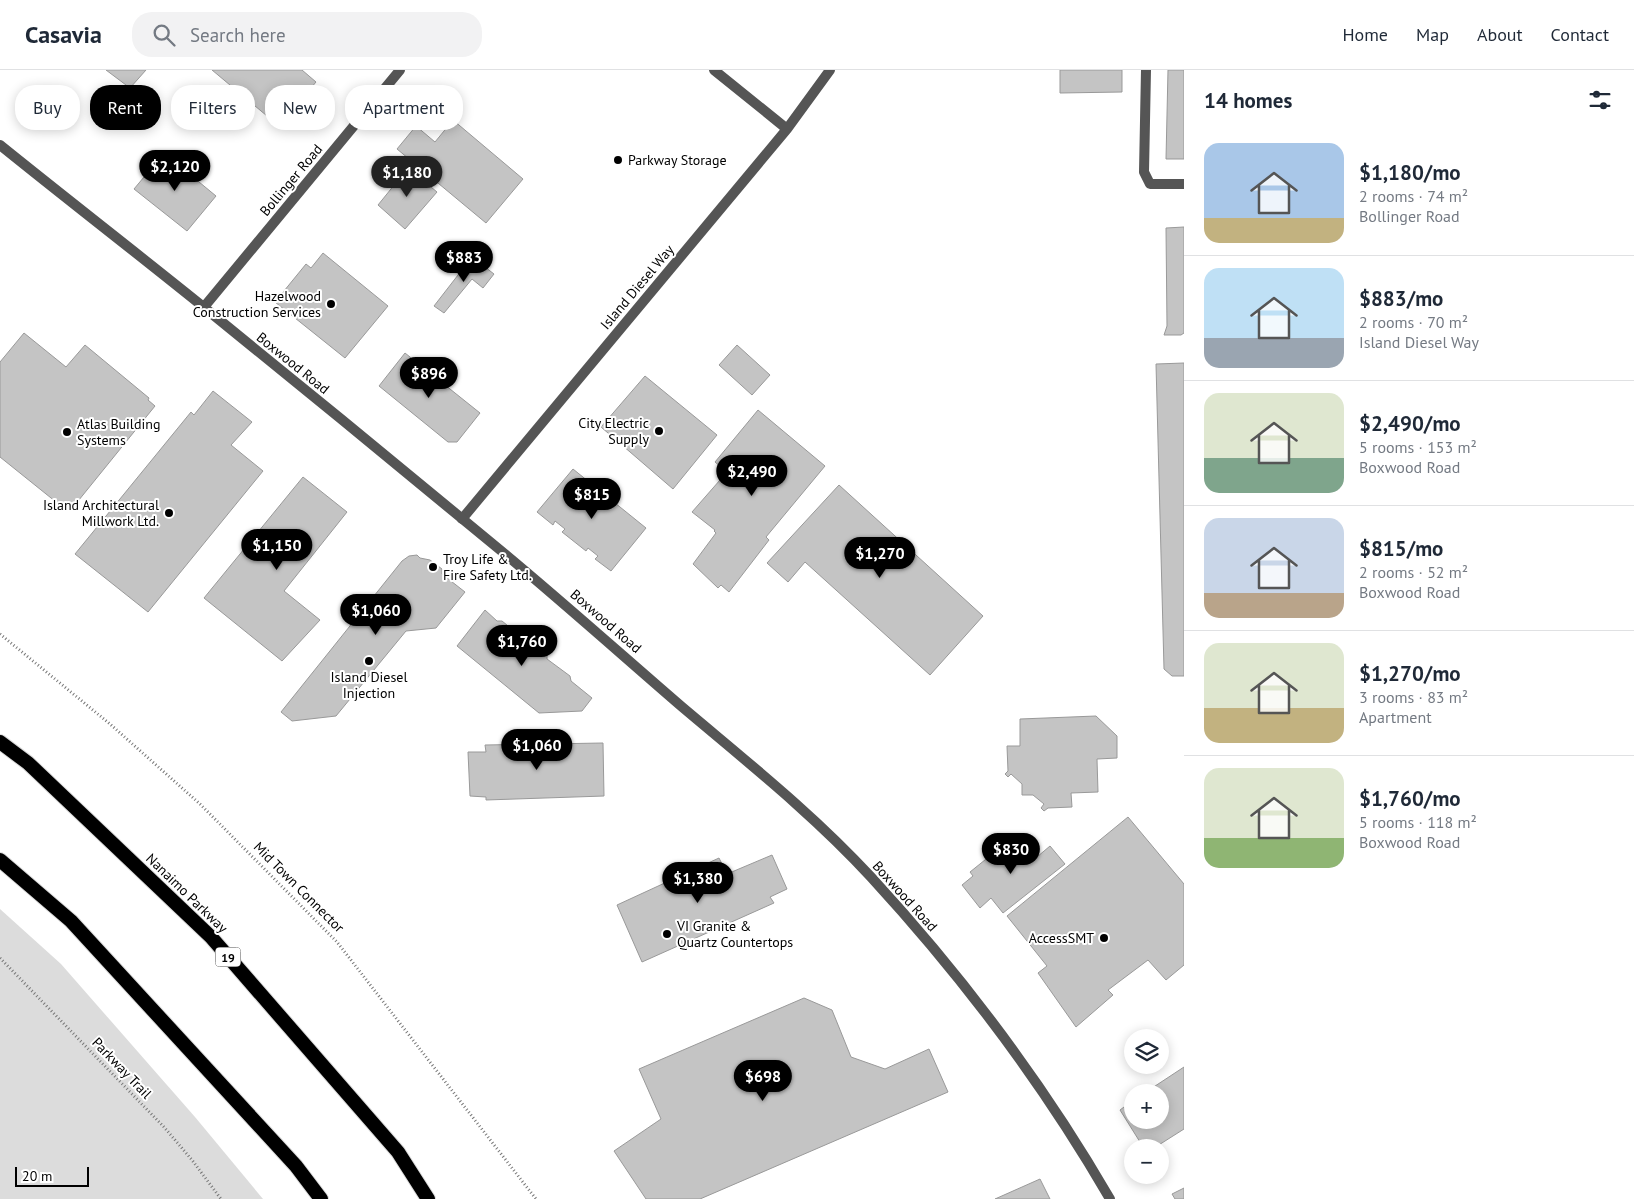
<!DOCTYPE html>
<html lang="en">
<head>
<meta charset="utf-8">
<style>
  :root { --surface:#fff; --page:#f2f2f3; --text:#1f2937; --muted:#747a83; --line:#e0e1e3; --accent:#000 }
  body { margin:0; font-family:"PT Sans",sans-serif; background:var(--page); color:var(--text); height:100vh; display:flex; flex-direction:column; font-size:19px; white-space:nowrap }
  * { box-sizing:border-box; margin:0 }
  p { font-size:16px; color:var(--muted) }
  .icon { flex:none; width:28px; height:28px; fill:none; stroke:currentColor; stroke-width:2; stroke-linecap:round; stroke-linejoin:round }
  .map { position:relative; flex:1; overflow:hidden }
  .panel { display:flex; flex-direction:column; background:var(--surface); width:450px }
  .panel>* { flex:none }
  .hud { position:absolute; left:15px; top:15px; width:475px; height:45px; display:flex; gap:10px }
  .fabs { position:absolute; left:1124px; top:959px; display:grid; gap:10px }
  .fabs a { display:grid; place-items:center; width:45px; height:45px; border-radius:50%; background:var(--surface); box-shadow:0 2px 12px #0003; font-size:25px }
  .scale { position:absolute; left:15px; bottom:12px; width:74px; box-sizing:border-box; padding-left:5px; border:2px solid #000; border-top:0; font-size:14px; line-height:18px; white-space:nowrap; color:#000; -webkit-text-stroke:4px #fff; paint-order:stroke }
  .price { position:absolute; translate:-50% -42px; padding:0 11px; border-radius:18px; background:var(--accent); color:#fff; font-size:16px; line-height:32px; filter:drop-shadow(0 1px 2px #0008) }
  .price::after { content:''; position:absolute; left:50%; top:30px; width:15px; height:11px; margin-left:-8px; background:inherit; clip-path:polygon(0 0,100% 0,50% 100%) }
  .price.current { background:#222; color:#fff }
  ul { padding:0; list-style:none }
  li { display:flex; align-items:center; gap:15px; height:125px; padding:0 20px }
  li+li { border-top:1px solid var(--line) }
  li span { display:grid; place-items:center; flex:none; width:140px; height:100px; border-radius:15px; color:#555 }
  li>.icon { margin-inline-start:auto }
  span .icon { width:60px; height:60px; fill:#fffc; stroke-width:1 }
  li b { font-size:21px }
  h2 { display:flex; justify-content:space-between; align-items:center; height:60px; padding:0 20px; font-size:21px }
  .chip { padding:0 18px; border-radius:20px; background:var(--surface); box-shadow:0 2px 12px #0003; font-size:18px; line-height:45px }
  .chip.current { background:var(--accent); color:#fff }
  header { display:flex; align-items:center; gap:30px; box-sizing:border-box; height:70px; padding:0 25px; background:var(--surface); border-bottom:1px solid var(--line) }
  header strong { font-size:24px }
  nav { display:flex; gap:28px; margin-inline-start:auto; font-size:18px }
  .search { width:350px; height:45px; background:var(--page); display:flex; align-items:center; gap:12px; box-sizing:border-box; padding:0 18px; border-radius:20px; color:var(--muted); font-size:19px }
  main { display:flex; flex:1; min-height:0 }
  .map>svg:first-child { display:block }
  .green { fill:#dcdcdc }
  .building { fill:#c4c4c4; stroke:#999 }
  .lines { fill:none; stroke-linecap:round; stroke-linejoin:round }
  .trunk-casing { stroke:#dbdbdb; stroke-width:16 }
  .path { stroke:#777; stroke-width:3; stroke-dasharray:1 2.5; stroke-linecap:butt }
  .service { stroke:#555; stroke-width:10 }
  .minor { stroke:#555; stroke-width:10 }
  .tertiary { stroke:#555; stroke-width:10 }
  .trunk { stroke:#000; stroke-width:14 }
  .poi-dot { fill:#000; stroke:#fff; stroke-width:2 }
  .labels { text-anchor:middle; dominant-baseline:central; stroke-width:4; stroke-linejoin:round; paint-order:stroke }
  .shield { fill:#fff; stroke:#4c4c4c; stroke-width:1 }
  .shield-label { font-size:12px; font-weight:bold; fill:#000 }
  .poi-label { font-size:14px; fill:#000; stroke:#fff; text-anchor:start }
  .street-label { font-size:14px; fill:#000; stroke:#fff }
</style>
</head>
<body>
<header>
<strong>Casavia</strong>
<div class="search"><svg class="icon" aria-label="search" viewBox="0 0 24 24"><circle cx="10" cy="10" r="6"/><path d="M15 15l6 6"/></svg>Search here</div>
<nav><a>Home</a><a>Map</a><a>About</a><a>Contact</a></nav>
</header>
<main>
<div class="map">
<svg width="1184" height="1129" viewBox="0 0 1184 1129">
  <rect width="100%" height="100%" fill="#fff"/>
  <path class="green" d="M0,839L61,894L195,1047L263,1129H0Z"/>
  <path class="building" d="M106,0H146L130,18Z
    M212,0H302L316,12L279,56Z
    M1060,0H1122V22L1060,23Z
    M1168,0H1184V89H1166Z
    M453,50L523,109L486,153L397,79L416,56L435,72Z
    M164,83L216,126L187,161L134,119Z
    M408,98L437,122L405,159L378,135Z
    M1184,157V263L1181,265H1164L1167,256L1166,158Z
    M323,183L388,236L345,288L275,232L306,194L311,198Z
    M472,187L494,204L483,218L472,209L444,243L434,236Z
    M24,263L66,297L85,275L149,328L148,330L155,336L70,441L61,434V436L0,387V292Z
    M737,275L770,305L752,325L719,295Z
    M405,283L480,343L457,372H448L379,316Z
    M1184,293V606H1172L1164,599L1156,294Z
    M645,306L717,365L673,419L601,357Z
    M213,321L252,352L231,375L263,401L148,542L75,484L191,342L194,345Z
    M758,340L825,396L766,467L769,470L729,522L721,515L718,518L693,494L716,463L714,461L715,460L692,442L727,402L715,392Z
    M573,399L646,458L611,501L595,489L598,486L588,478L586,481L562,462L565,459L555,451L553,455L537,442Z
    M303,407L347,442L284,521L320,550L282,591L204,528Z
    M839,415L983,546L930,605L805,492L788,512L767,493Z
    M417,485L420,488L430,490L442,499V504L465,522L436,558L406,561L336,646L292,651L281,642L402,491L409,486Z
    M485,540L497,551H502L524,569H527L547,585V589L570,606L571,611L592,628L582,641L539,643L457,576Z
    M1096,646L1117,666V688L1097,689L1098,722L1071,723L1072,737L1048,738L1044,741L1041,738L1044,734L1033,725H1022V714L1011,704L1008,707L1005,704L1008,701L1007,676H1020V649Z
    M603,673L604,726L486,730V727L470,726L468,682H486L485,675Z
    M1128,747L1184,814V895L1166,910L1148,890L1108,920L1113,925L1076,957L1038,903L1047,896L1007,846Z
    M1022,769L1037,787L1050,776L1065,794L1003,843L991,828L980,838L962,815L973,806L970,802L1006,773L1010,779Z
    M772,785L787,819L770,827L774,833L642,892L617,835L719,788L727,804Z
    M804,928L832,940L851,987L885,999L929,979L948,1022L700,1129H646L614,1081L661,1049L639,999Z
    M1184,997V1059L1154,1078H1149L1144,1070L1140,1072L1120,1040L1132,1031V1050H1160V1022H1146Z
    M1040,1109L1050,1129H995Z
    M1184,1118V1129H1175L1172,1124Z"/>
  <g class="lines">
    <g class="trunk-casing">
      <path id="trunk" d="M0,672L28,693L211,867L398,1082L428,1129
        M0,790L71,851L296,1096L321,1129"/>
    </g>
    <path class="path" d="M0,564L110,654L200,734L337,872L536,1129
      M0,888L164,1057L192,1090L221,1129"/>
    <path class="service" d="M1146,0L1144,102L1150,114H1184"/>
    <path class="minor" d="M714,0L787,59
      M204,237L400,0
      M462,449L787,59L830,0"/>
    <path class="tertiary" d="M0,75C68,130 138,184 206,239C306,320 406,402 505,484C565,534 622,585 681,636C746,691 813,744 871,807C961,905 1043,1013 1110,1129"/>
    <use href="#trunk" class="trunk"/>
  </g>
  <g class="poi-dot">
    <circle cx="618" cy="90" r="5"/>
    <circle cx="331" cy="234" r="5"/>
    <circle cx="659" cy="361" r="5"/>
    <circle cx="67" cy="362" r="5"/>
    <circle cx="169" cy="443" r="5"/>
    <circle cx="433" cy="497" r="5"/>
    <circle cx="369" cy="591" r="5"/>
    <circle cx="667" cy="864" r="5"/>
    <circle cx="1104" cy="868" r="5"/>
  </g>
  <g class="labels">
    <rect class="shield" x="215.5" y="877.5" width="25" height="19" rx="4"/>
    <g class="shield-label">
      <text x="228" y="887">19</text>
    </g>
    <g class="poi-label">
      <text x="628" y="90">Parkway Storage</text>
      <text x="321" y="226" text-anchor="end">Hazelwood<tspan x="321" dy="16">Construction Services</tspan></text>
      <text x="649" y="353" text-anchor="end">City Electric<tspan x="649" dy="16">Supply</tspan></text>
      <text x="77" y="354">Atlas Building<tspan x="77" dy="16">Systems</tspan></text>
      <text x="159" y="435" text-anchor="end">Island Architectural<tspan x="159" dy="16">Millwork Ltd.</tspan></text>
      <text x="443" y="489">Troy Life &amp;<tspan x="443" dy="16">Fire Safety Ltd.</tspan></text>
      <text x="369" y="607" text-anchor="middle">Island Diesel<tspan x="369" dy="16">Injection</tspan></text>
      <text x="677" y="856">VI Granite &amp;<tspan x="677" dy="16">Quartz Countertops</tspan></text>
      <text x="1094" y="868" text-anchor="end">AccessSMT</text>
    </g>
    <g class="street-label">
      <text transform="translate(291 110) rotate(-50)">Bollinger Road</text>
      <text transform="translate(637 217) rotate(-50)">Island Diesel Way</text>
      <text transform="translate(293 293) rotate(39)">Boxwood Road</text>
      <text transform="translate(606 551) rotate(41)">Boxwood Road</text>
      <text transform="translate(299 817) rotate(45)">Mid Town Connector</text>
      <text transform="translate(187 823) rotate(44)">Nanaimo Parkway</text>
      <text transform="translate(905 826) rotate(48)">Boxwood Road</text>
      <text transform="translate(122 998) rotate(46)">Parkway Trail</text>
    </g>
  </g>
</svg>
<div class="fabs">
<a><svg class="icon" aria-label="layers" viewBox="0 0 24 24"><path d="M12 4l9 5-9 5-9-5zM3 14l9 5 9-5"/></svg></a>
<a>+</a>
<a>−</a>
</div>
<div class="scale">20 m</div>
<b class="price" style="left:175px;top:122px">$2,120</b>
<b class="price current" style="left:407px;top:128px">$1,180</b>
<b class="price" style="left:464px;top:213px">$883</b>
<b class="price" style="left:429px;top:329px">$896</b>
<b class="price" style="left:752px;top:427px">$2,490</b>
<b class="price" style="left:592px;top:450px">$815</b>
<b class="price" style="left:277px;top:501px">$1,150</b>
<b class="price" style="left:880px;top:509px">$1,270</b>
<b class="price" style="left:376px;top:566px">$1,060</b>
<b class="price" style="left:522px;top:597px">$1,760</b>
<b class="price" style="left:537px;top:701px">$1,060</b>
<b class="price" style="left:1011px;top:805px">$830</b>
<b class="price" style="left:698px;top:834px">$1,380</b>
<b class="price" style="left:763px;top:1032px">$698</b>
<div class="hud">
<a class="chip">Buy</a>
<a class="chip current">Rent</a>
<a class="chip">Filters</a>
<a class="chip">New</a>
<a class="chip">Apartment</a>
</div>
</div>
<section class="panel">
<h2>14 homes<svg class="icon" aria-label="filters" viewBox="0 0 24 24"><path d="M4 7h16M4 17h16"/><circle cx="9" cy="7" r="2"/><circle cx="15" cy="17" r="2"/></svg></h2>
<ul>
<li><span style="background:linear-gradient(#a9c7e8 75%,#c2b280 0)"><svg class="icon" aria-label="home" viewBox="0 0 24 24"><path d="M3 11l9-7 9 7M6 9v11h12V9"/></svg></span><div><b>$1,180/mo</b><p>2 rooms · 74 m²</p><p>Bollinger Road</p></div></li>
<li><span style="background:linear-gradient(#bfe0f5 70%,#9aa5b1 0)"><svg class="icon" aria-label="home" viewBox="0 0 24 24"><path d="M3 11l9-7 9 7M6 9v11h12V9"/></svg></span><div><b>$883/mo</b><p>2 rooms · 70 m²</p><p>Island Diesel Way</p></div></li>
<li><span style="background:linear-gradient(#dfe7d0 65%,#7fa58c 0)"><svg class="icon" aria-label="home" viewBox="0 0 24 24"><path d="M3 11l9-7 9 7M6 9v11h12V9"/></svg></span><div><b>$2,490/mo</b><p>5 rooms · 153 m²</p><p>Boxwood Road</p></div></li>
<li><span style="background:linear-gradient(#c9d6e8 75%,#b9a48a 0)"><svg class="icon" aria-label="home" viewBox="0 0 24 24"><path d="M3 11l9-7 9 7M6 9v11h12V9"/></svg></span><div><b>$815/mo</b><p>2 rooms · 52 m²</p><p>Boxwood Road</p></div></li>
<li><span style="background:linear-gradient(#dfe7d0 65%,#c2b280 0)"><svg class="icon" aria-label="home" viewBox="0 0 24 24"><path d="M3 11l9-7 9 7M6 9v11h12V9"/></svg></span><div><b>$1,270/mo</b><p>3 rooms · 83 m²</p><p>Apartment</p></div></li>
<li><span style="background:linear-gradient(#dfe7d0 70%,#8fb573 0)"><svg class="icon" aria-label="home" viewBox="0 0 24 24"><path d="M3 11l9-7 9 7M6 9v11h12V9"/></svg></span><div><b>$1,760/mo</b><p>5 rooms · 118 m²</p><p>Boxwood Road</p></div></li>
</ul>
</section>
</main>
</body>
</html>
